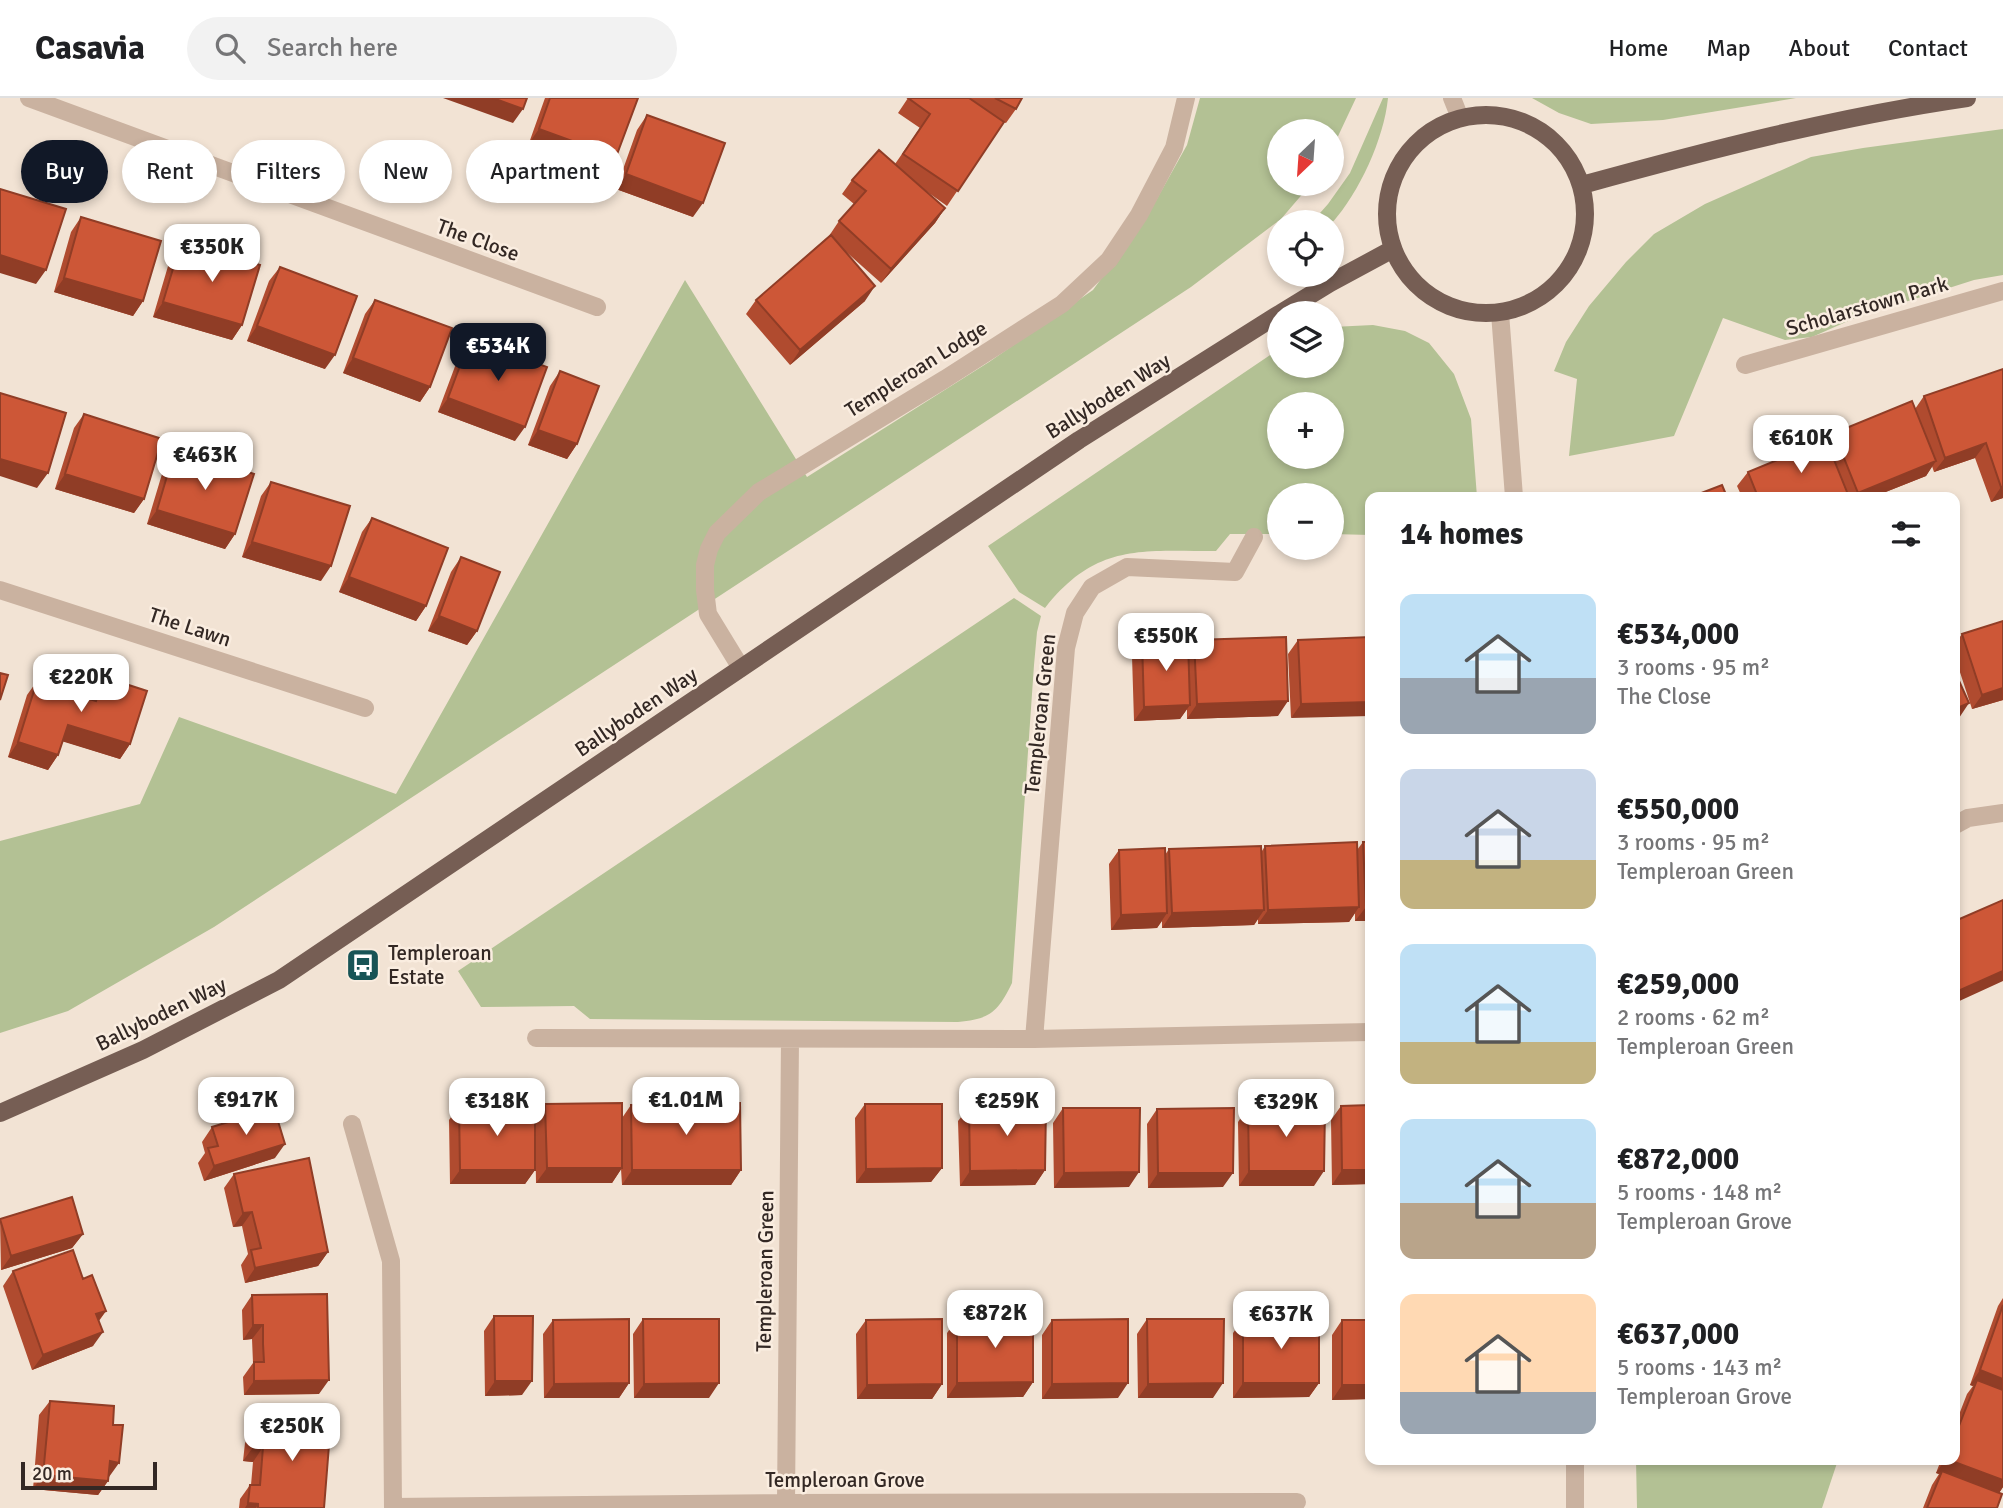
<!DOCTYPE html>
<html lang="en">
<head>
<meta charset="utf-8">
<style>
  :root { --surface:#fff; --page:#f2f2f2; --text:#202124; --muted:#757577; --line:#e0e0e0; --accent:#111827 }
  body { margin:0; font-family:Signika,sans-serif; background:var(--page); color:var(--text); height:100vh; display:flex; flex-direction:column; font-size:26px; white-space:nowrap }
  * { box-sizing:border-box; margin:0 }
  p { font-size:23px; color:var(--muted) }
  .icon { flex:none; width:38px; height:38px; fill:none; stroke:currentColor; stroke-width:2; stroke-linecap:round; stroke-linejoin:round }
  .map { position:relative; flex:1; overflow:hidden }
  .sheet { position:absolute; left:1365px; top:394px; width:595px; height:973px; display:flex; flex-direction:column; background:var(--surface); border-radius:14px; box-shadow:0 4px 10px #0003 }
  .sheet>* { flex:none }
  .banner { position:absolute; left:21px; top:42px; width:665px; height:63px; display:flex; gap:14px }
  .needle { width:46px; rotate:205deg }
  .controls { position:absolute; left:1267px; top:21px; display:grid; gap:14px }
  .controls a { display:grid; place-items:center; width:77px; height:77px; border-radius:50%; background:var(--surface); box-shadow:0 4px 10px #0003; font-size:35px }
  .scale { position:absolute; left:21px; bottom:18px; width:136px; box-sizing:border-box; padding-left:7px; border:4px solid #332824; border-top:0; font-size:19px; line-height:24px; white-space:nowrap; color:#332824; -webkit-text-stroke:5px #faede0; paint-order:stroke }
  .price { position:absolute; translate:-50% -60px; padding:0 16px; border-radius:14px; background:#fff; color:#222; font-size:23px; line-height:46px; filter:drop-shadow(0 2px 4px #0008) }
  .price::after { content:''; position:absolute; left:50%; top:42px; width:21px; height:16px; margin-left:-10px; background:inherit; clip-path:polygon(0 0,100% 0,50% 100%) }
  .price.on { background:var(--accent); color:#fff }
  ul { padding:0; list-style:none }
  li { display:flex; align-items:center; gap:21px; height:175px; padding:0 35px }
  li span { display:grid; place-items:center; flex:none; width:196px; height:140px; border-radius:14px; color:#555 }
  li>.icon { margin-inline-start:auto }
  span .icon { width:84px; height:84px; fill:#fffc; stroke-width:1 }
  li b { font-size:30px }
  h2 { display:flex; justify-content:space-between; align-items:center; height:84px; padding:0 35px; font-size:30px }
  .pill { padding:0 24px; border-radius:32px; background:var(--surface); box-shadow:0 4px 10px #0003; font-size:24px; line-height:63px }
  .pill.on { background:var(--accent); color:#fff }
  header { display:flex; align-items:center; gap:42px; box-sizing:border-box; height:98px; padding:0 35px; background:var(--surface); border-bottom:2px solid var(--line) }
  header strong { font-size:33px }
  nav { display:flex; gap:38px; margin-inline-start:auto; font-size:24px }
  .search { width:490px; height:63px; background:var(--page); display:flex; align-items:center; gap:18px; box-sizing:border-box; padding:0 24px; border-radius:38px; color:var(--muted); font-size:26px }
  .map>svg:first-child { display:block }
  .green { fill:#b3c194; fill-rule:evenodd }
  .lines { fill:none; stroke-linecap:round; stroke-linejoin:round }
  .minor { stroke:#cab2a0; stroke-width:18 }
  .major { stroke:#765e54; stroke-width:18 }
  .wall { fill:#b04b2f }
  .shaded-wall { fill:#903d26 }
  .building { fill:#cd5737; stroke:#903d26; stroke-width:2 }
  .labels { text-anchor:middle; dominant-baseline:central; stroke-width:5; stroke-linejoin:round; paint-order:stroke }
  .street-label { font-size:21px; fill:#332824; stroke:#faede0 }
  .poi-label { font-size:21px; fill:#332824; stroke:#faede0; text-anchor:start }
</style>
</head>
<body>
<header>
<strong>Casavia</strong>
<div class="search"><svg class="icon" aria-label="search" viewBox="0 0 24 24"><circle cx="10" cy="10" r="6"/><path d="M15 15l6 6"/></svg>Search here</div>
<nav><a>Home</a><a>Map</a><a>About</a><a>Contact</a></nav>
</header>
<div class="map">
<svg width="2003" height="1410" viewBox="0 0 2003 1410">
  <rect width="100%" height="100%" fill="#f2e3d4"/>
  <path class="green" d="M1200,0H1356L1332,51V33H1279V86H1311L1281,121L1191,189L214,829L68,913L0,935V743L140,706L179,619L396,696L685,182L807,379L989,264L1093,192L1149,115L1187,47Z
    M1383,0H1388C1384,41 1359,95 1332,125L1312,124L1328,106L1350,75Z
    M1532,0H1796L1663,22L1591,26L1559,15Z
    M2003,31V177L1974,182L1855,220L1812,239L1785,242L1723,220L1674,338L1569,358L1577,281L1554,273L1566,244L1589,208L1626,164L1654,136L1705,106L1811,59L1863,50Z
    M1373,227L1405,233L1429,245L1454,276L1471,321L1477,399H1370V437L1332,436V397H1279V436H1230L1216,453C1141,453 1096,445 1045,510L1019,494L988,448L1279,251V268H1332V229ZM1279,306H1332V359H1279Z
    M1014,500L1041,518L1037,534L1034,567L1012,885C998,914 990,921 958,924L590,921L574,908L481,909L458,873Z
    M1636,1362H1838L1822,1410H1637Z"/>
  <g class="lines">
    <path class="minor" d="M29,0L597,209
      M1452,0L1460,20
      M1500,215L1514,399
      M1745,267L2003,193
      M0,492L365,610
      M741,570L708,516L705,492V467L709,451L717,435L759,394L945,281L1062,206L1109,162L1139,117L1174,50L1186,0
      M1955,727L1968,720L2003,715
      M536,940L1034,941L1370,934
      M1034,941L1066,550L1075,515L1092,489L1127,469L1235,474L1254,439
      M352,1026L391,1163L393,1410
      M786,1405L790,941
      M393,1409L786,1405L1297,1404
      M1575,1410V1362"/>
    <path class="major" d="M1387 116a99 99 0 1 1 198 0a99 99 0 1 1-198 0Z
      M1582,87C1709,52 1836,19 1967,0
      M1281,215L1330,185L1393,151
      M0,1015L143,952L279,882L1079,342L1279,216"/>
  </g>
  <path class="wall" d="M545,0H638L606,74L529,45Z
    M908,0H1022L1016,11L1006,25L1003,24H1004L947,108L926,93L945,110L935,125L881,185L844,152L865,203L790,267L746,216L756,202L829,138L839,123L854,106L842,96L852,82L895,66L920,30L898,15Z
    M647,17L693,119L616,91L637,32Z
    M81,119L143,203L133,218L54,194L71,134Z
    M181,144L242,227L232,242L153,219L171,158Z
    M280,169L325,271L247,243L269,183Z
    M375,202L430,289L420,304L343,275L365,216Z
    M470,241L515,343L438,314L460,255Z
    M2003,271V400L1991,404L1975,360L1934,374L1932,368L1926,378L1873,399H1742L1737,388L1748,374L1827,345L1834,335L1915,311L1924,298Z
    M560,273L577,346L567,361L528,347L550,288Z
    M84,316L144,401L134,415L55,391L74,330Z
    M175,351L235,436L225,451L147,426L165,366Z
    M271,384L321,483L242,459L261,398Z
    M372,420L426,508L416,523L339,494L362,434Z
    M461,459L477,533L467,547L428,533L451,474Z
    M1962,536L2003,602L1972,611L1955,559V546Z
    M1370,539L1291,620L1288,556L1298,542Z
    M1194,542L1278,618L1187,621V611L1180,621L1134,623L1132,558L1142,543L1188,551Z
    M104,579L130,646L120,661L63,643L58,657L48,672L8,659L27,597L37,583L51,587L53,584L76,597L91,601L94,594Z
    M1363,744H1370V823H1355V815L1349,824L1258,826V821L1254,827L1162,830V823L1157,830L1111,832L1109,766L1119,752L1165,757L1169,751L1262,753L1265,748L1357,752Z
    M545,1006L622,1020L631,1007L741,1072L731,1087H622L621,1071L612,1085H536L535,1021Z
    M865,1006L942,1070L931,1084L856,1085L855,1020Z
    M459,1008L535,1072L525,1086H450L449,1022Z
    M1341,1008L1370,1086L1332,1087L1331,1022Z
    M969,1009L1045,1072L1035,1087L960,1088L958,1023Z
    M1248,1009L1314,1088H1239L1238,1024Z
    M1063,1010L1129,1089L1054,1090L1053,1025Z
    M1157,1011L1223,1089L1148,1090L1147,1026Z
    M212,1029L275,1060L204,1083L198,1065L205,1055L202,1044Z
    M234,1076L328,1154L318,1168L245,1185L241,1167L248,1156L242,1128L233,1129L224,1090Z
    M0,1121L83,1136L72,1150L1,1172Z
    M13,1173L83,1181L106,1213L99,1223L93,1248L32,1272L3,1188Z
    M252,1197L319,1296L244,1297L243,1279L253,1265L252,1241L243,1242L242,1212Z
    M2003,1200V1389L1999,1395L1997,1410H1923L1932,1387L1939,1376L1936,1375L1941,1362H1955V1327L1967,1296L1973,1288L1970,1287L1998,1208Z
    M494,1218L522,1297L485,1298L484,1233Z
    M643,1221L709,1300H634L633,1236Z
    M957,1221L1033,1284L1023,1299L947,1300V1235Z
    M1147,1221L1213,1300H1138L1137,1236Z
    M1243,1221L1319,1285L1309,1299L1233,1300V1235Z
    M553,1222L629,1285L619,1300H544L543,1236Z
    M866,1222L942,1286L932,1301H857L856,1236Z
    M1052,1222L1118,1300L1042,1301V1237Z
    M1342,1222H1370V1301L1332,1302V1237Z
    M50,1303L109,1379L108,1383L98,1397L33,1391L39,1317Z
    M269,1316L324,1410H239L240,1401L250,1387H251L253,1364L243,1363L245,1345L255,1330L259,1331Z"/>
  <path class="shaded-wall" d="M443,0H493L523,11L513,25Z
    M539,31L616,59L606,74L529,45Z
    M626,76L703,105L693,119L616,91Z
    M945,110L935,125L881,185L891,171Z
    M0,157L46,172L36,186L0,175Z
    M64,180L143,203L133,218L54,194Z
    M875,188L865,203L790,267L800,252Z
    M163,204L242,227L232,242L153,219Z
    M257,228L335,257L325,271L247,243Z
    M353,260L430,289L420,304L343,275Z
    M448,300L525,329L515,343L438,314Z
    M538,332L577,346L567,361L528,347Z
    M1986,345L1975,360L1934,374L1945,360Z
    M0,361L48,375L37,390L0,378Z
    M1936,363L1926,378L1873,399H1855L1858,395Z
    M65,376L144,401L134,415L55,391Z
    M2001,389H2003V400L1991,404Z
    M157,412L235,436L225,451L147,426Z
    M252,444L331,468L321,483L242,459Z
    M349,479L426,508L416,523L339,494Z
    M439,518L477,533L467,547L428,533Z
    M2003,590V602L1972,611L1982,597Z
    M1288,603L1278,618L1187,621L1197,606Z
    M1370,604V618L1291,620L1301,606Z
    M1969,605L1959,620L1955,621V611Z
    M1190,607L1180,621L1134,623L1144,609Z
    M68,627L130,646L120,661L58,642Z
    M18,644L58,657L48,672L8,659Z
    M1359,809L1349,824L1258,826L1268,812Z
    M1366,809H1370V823H1355Z
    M1264,812L1254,827L1162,830L1172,815Z
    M1167,815L1157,830L1111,832L1121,817Z
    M2003,873V883L1955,905V896L1956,894Z
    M285,1046L275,1060L204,1083L214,1068Z
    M547,1070H622L612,1085H536Z
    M942,1070L931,1084L856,1085L866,1071Z
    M460,1072H535L525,1086H450Z
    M632,1072H741L731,1087H622Z
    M1045,1072L1035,1087L960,1088L970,1073Z
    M1342,1072H1370V1086L1332,1087Z
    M1249,1073H1324L1314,1088H1239Z
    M1139,1074L1129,1089L1054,1090L1064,1075Z
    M1158,1075H1233L1223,1089L1148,1090Z
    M252,1114L242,1128L233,1129L243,1115Z
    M83,1136L72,1150L1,1172L11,1158Z
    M328,1154L318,1168L245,1185L255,1170Z
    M106,1213L95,1227L96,1216Z
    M253,1227H263L252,1241L243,1242Z
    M103,1234L93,1248L32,1272L43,1257Z
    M1980,1272L2003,1281V1299L1977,1282L1973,1288L1970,1287Z
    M329,1282L319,1296L244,1297L254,1283Z
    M495,1283H532L522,1297L485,1298Z
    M1033,1284L1023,1299L947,1300L957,1285Z
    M629,1285L619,1300H544L554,1286Z
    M719,1285L709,1300H634L644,1286Z
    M1128,1285L1118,1300L1042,1301L1052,1286Z
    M1223,1285L1213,1300H1138L1148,1286Z
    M1243,1285H1319L1309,1299L1233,1300Z
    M942,1286L932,1301H857L867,1287Z
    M1342,1287H1370V1301L1332,1302Z
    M254,1348L263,1349L253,1364L243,1363Z
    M1945,1362H1949L2003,1382V1389L1997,1398L1942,1373L1939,1376L1936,1375Z
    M110,1363L119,1365L109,1379L100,1378Z
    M43,1377L108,1383L98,1397L33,1391Z
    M248,1405L258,1406L256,1410H245Z"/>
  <path class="building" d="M493,0H527L523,11Z
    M550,0H638L616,59L539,31Z
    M908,0H969L1004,24L958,93L903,56L930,16Z
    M995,0H1022L1016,11Z
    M647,17L725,45L703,105L626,76Z
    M879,52L945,110L891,171L839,123L866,93L852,82Z
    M0,91L66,111L46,172L0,157Z
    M81,119L161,143L143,203L64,180Z
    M831,137L875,188L800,252L756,202Z
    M181,144L260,167L242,227L163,204Z
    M280,169L357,198L335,257L257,228Z
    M375,202L452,230L430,289L353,260Z
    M470,241L547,269L525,329L448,300Z
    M2003,271V389H2001L1986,345L1945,360L1924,298Z
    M560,273L599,288L577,346L538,332Z
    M0,295L66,315L48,375L0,361Z
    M1912,303L1936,363L1858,395L1834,335Z
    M84,316L162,341L144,401L65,376Z
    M1826,342L1849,399H1758L1748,374Z
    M175,351L254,376L235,436L157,412Z
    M271,384L350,408L331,468L252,444Z
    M1722,387L1727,399H1691Z
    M372,420L448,450L426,508L349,479Z
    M461,459L500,474L477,533L439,518Z
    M2003,523V590L1982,597L1962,536Z
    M1286,539L1288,603L1197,606L1194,542Z
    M1370,539V604L1301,606L1298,542Z
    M1188,542L1190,607L1144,609L1142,543Z
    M1955,574L1969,605L1955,611Z
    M0,575L8,577L0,602Z
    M104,579L147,593L130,646L68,627L58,657L18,644L37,583L52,587L53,584L78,591L76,597L96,603Z
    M1357,744L1359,809L1268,812L1265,748Z
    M1363,744H1370V809H1366Z
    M1261,748L1264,812L1172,815L1169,751Z
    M1165,750L1167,815L1121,817L1119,752Z
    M2003,802V873L1956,894L1955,892V823Z
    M622,1005V1070H547L545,1006Z
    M740,1005L741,1072H632L631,1007Z
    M865,1006H942V1070L866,1071Z
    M535,1007V1072H460L459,1008Z
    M1370,1007V1072H1342L1341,1008Z
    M1046,1008L1045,1072L970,1073L969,1009Z
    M1248,1009H1325L1324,1073H1249Z
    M274,1010L285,1046L214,1068L208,1050L218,1048L212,1029Z
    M1063,1010H1140L1139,1074L1064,1075Z
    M1234,1010L1233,1075H1158L1157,1011Z
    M309,1060L328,1154L255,1170L251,1152L261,1150L252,1114L243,1115L234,1076Z
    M72,1099L83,1136L11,1158L0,1121Z
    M73,1152L83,1181L92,1177L106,1213L96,1216L103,1234L43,1257L13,1173Z
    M327,1196L329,1282L254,1283V1264H264L263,1246V1227H253L252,1197Z
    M2003,1207V1281L1980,1272Z
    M494,1218H533L532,1283H495Z
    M1033,1220V1284L957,1285V1221Z
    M1319,1220V1285H1243V1221Z
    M629,1221V1285L554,1286L553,1222Z
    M643,1221H719V1285L644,1286Z
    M942,1221V1286L867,1287L866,1222Z
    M1128,1221V1285L1052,1286V1222Z
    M1147,1221H1224L1223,1285L1148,1286Z
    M1342,1222H1370V1287H1342Z
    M1977,1282L2003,1292V1382L1949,1362H1955V1338Z
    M50,1303L114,1308L113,1327H123L119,1365L110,1363L108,1383L43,1377Z
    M269,1316L331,1322L324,1410H258V1406L248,1405L250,1387H260L263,1349L254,1348L255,1330L267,1332Z
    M1942,1373L2002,1396L1997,1410H1927Z"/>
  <defs>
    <g id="bus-square" transform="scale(1.75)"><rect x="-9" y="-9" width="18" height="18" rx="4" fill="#185456" stroke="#faede0"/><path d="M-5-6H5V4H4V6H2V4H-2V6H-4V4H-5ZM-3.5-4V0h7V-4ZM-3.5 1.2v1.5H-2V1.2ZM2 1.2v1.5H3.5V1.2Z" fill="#fff"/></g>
  </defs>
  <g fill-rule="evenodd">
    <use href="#bus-square" x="363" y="867"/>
  </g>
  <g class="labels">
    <g class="street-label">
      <text transform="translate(478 142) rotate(20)">The Close</text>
      <text transform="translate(1867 208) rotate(-16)">Scholarstown Park</text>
      <text transform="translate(916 271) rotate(-32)">Templeroan Lodge</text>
      <text transform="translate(1108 298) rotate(-32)">Ballyboden Way</text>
      <text transform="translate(190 529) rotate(18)">The Lawn</text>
      <text transform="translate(636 614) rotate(-34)">Ballyboden Way</text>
      <text transform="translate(1040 616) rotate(-84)">Templeroan Green</text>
      <text transform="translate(161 916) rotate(-26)">Ballyboden Way</text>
      <text transform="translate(765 1173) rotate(-89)">Templeroan Green</text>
      <text x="845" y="1382">Templeroan Grove</text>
    </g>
    <g class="poi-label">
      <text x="388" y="855">Templeroan<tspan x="388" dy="24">Estate</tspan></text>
    </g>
  </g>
</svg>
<div class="controls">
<a><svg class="needle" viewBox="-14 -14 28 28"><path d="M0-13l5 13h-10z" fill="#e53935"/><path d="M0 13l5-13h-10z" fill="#757577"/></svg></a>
<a><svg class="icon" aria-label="locate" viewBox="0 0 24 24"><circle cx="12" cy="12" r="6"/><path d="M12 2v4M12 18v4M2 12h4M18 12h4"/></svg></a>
<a><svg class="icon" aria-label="layers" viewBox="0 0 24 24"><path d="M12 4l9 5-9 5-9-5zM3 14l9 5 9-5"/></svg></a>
<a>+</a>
<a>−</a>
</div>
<div class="scale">20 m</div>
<b class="price" style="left:212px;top:186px">€350K</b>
<b class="price on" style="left:498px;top:285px">€534K</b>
<b class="price" style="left:1801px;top:377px">€610K</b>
<b class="price" style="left:205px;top:394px">€463K</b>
<b class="price" style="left:1166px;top:575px">€550K</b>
<b class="price" style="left:81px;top:616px">€220K</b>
<b class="price" style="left:246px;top:1039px">€917K</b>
<b class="price" style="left:686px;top:1039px">€1.01M</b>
<b class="price" style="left:497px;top:1040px">€318K</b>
<b class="price" style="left:1007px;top:1040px">€259K</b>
<b class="price" style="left:1286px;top:1041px">€329K</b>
<b class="price" style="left:995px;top:1252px">€872K</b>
<b class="price" style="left:1281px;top:1253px">€637K</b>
<b class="price" style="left:292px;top:1365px">€250K</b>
<div class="banner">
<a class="pill on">Buy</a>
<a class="pill">Rent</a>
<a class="pill">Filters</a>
<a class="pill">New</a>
<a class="pill">Apartment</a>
</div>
<section class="sheet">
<h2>14 homes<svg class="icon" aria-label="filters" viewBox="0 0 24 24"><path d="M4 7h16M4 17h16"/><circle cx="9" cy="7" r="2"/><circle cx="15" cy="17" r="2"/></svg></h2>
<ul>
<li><span style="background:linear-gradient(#bfe0f5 60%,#9aa5b1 0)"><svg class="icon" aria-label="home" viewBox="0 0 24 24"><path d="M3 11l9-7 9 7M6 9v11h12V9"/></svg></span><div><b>€534,000</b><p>3 rooms · 95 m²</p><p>The Close</p></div></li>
<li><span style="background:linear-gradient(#c9d6e8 65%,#c2b280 0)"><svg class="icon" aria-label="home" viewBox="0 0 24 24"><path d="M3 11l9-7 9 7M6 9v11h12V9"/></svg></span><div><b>€550,000</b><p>3 rooms · 95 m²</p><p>Templeroan Green</p></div></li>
<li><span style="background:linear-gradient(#bfe0f5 70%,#c2b280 0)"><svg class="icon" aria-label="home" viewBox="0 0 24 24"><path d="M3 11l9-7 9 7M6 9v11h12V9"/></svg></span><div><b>€259,000</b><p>2 rooms · 62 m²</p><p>Templeroan Green</p></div></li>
<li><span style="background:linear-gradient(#bfe0f5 60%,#b9a48a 0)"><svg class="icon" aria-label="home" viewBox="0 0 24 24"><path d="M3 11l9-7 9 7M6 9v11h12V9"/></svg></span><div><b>€872,000</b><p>5 rooms · 148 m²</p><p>Templeroan Grove</p></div></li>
<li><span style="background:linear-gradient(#ffd9b3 70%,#9aa5b1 0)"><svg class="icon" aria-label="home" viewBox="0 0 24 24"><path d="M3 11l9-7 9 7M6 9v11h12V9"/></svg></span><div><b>€637,000</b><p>5 rooms · 143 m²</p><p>Templeroan Grove</p></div></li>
</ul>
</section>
</div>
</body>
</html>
